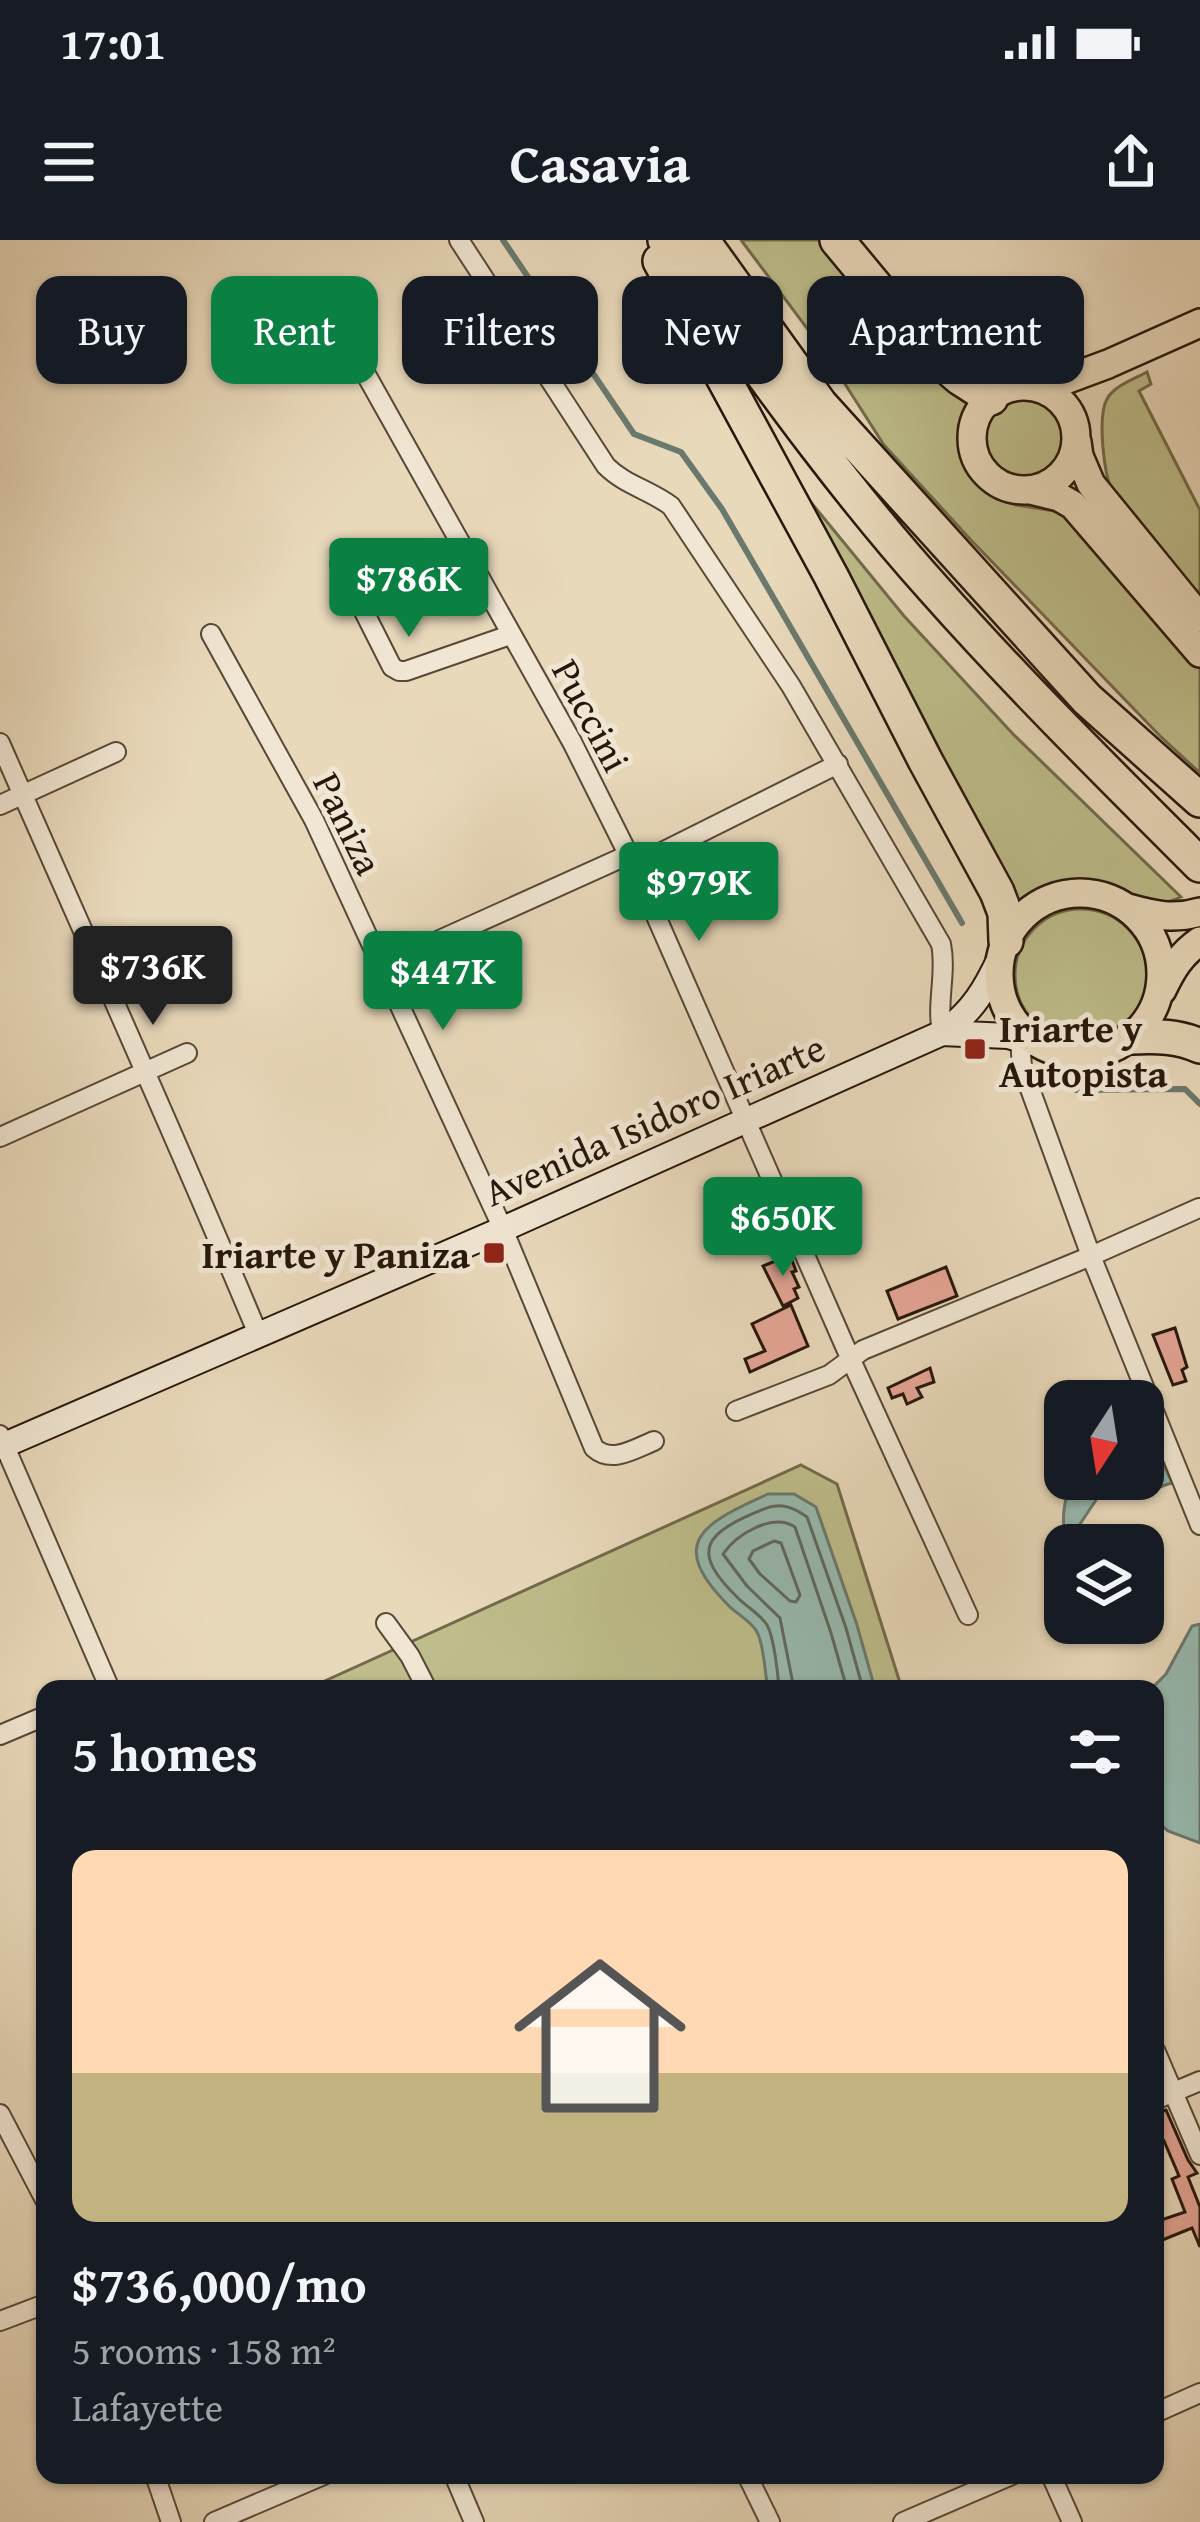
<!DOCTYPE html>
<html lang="en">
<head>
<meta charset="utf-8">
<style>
  :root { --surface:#171b24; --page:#242831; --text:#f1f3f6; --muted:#9ea1a6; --line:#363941; --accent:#0b8043 }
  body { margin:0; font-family:"Gentium Book Plus",serif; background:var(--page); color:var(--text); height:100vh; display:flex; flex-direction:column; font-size:45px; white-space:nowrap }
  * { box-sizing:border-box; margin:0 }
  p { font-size:39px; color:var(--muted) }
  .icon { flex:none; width:66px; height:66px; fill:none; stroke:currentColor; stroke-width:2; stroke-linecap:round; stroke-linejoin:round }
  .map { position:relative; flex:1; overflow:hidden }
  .sheet { position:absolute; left:36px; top:1440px; width:1128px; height:804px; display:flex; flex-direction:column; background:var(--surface); border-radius:24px; box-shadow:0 3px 9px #0004 }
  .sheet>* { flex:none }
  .banner { position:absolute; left:36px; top:36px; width:1128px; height:108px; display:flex; gap:24px }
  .needle { width:78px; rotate:192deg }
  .tools { position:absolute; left:1044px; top:1140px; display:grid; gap:24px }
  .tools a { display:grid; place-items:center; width:120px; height:120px; border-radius:24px; background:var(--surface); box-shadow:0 3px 9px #0004; font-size:60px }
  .price { position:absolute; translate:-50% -102px; padding:0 27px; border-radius:12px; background:var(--accent); color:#fff; font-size:39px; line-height:78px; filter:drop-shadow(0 3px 6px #0008) }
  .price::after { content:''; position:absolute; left:50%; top:72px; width:36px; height:27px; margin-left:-18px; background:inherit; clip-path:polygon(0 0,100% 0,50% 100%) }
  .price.current { background:#222; color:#fff }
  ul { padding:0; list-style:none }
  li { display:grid; align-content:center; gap:24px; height:636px; padding:0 36px }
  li+li { border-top:3px solid var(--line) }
  li span { display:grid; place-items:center; height:372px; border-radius:24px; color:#555 }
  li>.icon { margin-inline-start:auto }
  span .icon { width:216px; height:216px; fill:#fffc; stroke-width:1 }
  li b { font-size:51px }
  h2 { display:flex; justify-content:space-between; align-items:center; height:144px; padding:0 36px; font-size:51px }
  .tag { padding:0 42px; border-radius:24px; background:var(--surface); box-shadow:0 3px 9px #0004; font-size:42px; line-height:108px }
  .tag.current { background:var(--accent); color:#fff }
  .status { display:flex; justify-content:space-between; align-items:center; height:84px; padding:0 60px; background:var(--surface); direction:ltr }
  .status svg { height:33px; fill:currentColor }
  header { display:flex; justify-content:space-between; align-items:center; height:156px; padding:0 36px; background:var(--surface); font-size:54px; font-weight:800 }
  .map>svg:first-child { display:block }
  .green { fill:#bebd8b; stroke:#726a4b; stroke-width:3 }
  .water { fill:#97bab0; stroke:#6a796e; stroke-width:3 }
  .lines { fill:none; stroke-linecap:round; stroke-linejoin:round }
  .shore { stroke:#5f685e; stroke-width:3 }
  .stream { stroke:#6a796e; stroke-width:6 }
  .building { fill:#e5a596; stroke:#27170b; stroke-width:3 }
  .street-casing { stroke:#584837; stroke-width:22 }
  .secondary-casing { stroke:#27170b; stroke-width:28 }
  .primary-casing { stroke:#27170b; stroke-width:32 }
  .highway-casing { stroke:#27170b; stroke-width:38 }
  .street { stroke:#f1e6d3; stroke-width:18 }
  .secondary { stroke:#f1e6d3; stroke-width:24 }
  .primary { stroke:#e9d9bb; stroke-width:27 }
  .highway { stroke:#e9d9bb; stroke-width:33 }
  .poi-dot { fill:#8f2418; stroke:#f1e6d3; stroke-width:4.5 }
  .labels { text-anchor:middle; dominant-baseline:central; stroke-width:10; stroke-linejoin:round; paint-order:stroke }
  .street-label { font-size:39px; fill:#27170b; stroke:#f1e6d3 }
  .poi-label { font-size:39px; font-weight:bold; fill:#27170b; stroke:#f1e6d3; text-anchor:start }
</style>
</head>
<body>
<div class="status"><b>17:01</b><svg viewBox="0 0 49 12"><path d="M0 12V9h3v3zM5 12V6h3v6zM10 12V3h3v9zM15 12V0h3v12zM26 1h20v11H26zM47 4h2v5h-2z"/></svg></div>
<header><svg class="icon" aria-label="menu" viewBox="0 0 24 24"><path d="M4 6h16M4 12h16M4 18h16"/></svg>Casavia<svg class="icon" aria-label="share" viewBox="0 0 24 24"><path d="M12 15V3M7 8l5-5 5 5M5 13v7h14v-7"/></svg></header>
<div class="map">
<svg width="1200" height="2282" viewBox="0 0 1200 2282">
  <rect width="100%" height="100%" fill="#e9d9bb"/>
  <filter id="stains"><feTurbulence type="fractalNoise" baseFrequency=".00167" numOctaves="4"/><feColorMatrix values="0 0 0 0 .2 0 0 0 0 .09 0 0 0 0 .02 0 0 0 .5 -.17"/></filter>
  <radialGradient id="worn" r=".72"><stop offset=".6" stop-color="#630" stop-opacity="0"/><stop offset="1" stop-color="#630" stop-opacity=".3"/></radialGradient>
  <path class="green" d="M741,0H830L966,156L971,167L963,193L966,219L983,245L997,259L1016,265L1061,272L1088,294L1200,428V533L1160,496L970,299L884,205L824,111Z
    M1147,132L1151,144L1139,151L1200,270V353L1193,348L1113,253C1104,236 1097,177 1107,159C1114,146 1134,139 1147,132Z
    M980 201a44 44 0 1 1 88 0a44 44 0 1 1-88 0Z
    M769,211L904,376L1013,494L1181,657C1145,673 1132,654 1100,645C1067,636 1038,648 1014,670Z
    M1015 735a66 66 0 1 1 132 0a66 66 0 1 1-132 0Z
    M801,1225L837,1244L902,1449H307Z"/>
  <path class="water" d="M1143,1220L1163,1223L1172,1243C1150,1249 1122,1264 1102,1251L1068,1302C1059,1284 1065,1257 1072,1239H1143Z
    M768,1254H794L816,1267L857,1385L875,1449H768C765,1435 764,1404 757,1392C752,1382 737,1374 729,1366C665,1302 704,1283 768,1254Z
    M1200,1384V1603L1168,1591L1155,1579V1449H1142L1152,1448L1166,1434L1192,1386Z"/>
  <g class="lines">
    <path class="shore" d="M774,1301L781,1303L800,1355L796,1362L790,1361L760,1334L749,1319L753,1311Z
      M779,1449C778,1434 774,1397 767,1385C761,1375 747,1367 739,1359C688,1310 705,1293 764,1269C780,1262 793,1267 807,1277L846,1388L863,1449
      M794,1449L780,1378L747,1346L723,1314C736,1295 772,1272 795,1287L831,1393L847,1449"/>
    <path class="stream" d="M503,0L634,194L681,212L722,269L962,683
      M1076,850L1185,849L1200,864"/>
  </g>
  <path class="building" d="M790,1015L796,1031L792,1032L799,1047L794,1049L798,1058L783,1066L763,1026Z
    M946,1027L957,1056L898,1079L887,1051Z
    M791,1065L808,1106L750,1132L745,1119L765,1111L752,1084Z
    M1175,1088L1187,1127L1182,1130L1186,1141L1173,1145L1153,1095Z
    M930,1128L934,1142L917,1148L922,1157L907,1164L903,1154L892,1158L888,1148Z
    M1166,1870L1188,1920L1197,1933L1188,1937L1200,1967V2007L1192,1988L1155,2003V1982L1185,1972L1172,1939L1179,1936L1164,1901L1155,1905V1880L1159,1879L1157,1873Z"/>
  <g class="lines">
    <g class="street-casing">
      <path id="street" d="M459,0L606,226C625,245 650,250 671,266L791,446L941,704C947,733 936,763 942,793
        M336,81L572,502L634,626L851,1120L968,1375
        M340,324L392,427L399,431H406L510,395
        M211,394L314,580L503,989L594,1208C612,1224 634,1209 654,1201
        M0,503C86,699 175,895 258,1094
        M0,565L116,512
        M634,626L838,524
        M382,726L628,615
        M1020,799L1022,827L1091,1016L1200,1285
        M0,897L187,813
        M736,1171L829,1135L863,1110L1091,1016L1199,968
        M0,1195L110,1449
        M386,1383L410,1416L427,1449
        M0,1495L45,1476
        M1155,1810L1200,1915
        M1155,1860L1200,1841
        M0,1874L45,1960
        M0,2081L45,2064
        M1155,2173L1200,2153
        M155,2235L171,2282
        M454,2235L474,2282
        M747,2235L770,2282
        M1051,2235L1072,2282
        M214,2282L324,2235
        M903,2282L1012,2235"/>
    </g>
    <g class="secondary-casing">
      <path id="secondary" d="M942,793L1008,796L1041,805
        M0,1207L503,989L942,793C972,773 986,748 1001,716"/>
    </g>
    <g class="primary-casing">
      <path id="primary" d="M972 198a52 52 0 1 1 104 0a52 52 0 1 1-104 0Z
        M1041,149L1108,124L1200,83
        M1077,202L1079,216L1091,244L1200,378
        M1030,250L1059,257L1073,265L1200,413
        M999 734a81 81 0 1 1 162 0a81 81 0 1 1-162 0Z
        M1128,668C1153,675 1174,680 1200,672
        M1162,750C1172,729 1181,714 1200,701"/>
    </g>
    <g class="highway-casing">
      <path id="highway" d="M665,0C751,118 835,239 933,348C1018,444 1109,534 1200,625
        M702,0L820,164L1087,459L1200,560
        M837,0L929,111L960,138L991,158
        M660,21L831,336L925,520L997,652L1005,673L1006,701
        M1132,797C1157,796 1178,796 1200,806"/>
    </g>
    <use href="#street" class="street"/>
    <use href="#secondary" class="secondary"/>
    <use href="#primary" class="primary"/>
    <use href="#highway" class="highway"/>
  </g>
  <g class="poi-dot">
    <rect x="963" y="797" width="24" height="24" rx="6"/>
    <rect x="482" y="1001" width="24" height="24" rx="6"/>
  </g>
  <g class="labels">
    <g class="street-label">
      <text transform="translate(592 475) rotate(62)">Puccini</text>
      <text transform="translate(349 583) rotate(64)">Paniza</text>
      <text transform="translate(654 879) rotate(-24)">Avenida Isidoro Iriarte</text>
    </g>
    <g class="poi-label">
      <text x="999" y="787">Iriarte y<tspan x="999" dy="45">Autopista</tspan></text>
      <text x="470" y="1013" text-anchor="end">Iriarte y Paniza</text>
    </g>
  </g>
  <rect width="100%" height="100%" filter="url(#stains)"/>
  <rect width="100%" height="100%" fill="url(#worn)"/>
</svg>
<div class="tools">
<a><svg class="needle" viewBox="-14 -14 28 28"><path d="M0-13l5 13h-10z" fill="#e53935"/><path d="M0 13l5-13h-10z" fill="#9ea1a6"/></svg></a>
<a><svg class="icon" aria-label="layers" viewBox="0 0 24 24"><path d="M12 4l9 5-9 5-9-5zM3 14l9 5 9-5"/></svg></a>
</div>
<b class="price" style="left:409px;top:400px">$786K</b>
<b class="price" style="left:699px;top:704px">$979K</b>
<b class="price current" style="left:153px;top:788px">$736K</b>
<b class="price" style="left:443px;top:793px">$447K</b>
<b class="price" style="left:783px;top:1039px">$650K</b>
<div class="banner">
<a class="tag">Buy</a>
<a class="tag current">Rent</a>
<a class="tag">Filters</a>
<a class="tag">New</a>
<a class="tag">Apartment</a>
</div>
<section class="sheet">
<h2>5 homes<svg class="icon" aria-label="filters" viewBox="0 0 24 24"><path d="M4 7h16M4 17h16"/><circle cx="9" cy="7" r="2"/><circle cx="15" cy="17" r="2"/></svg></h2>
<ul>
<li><span style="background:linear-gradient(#ffd9b3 60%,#c2b280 0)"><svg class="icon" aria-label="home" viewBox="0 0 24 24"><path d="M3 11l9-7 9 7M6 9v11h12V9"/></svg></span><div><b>$736,000/mo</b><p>5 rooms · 158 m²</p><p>Lafayette</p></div></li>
</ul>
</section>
</div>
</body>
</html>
